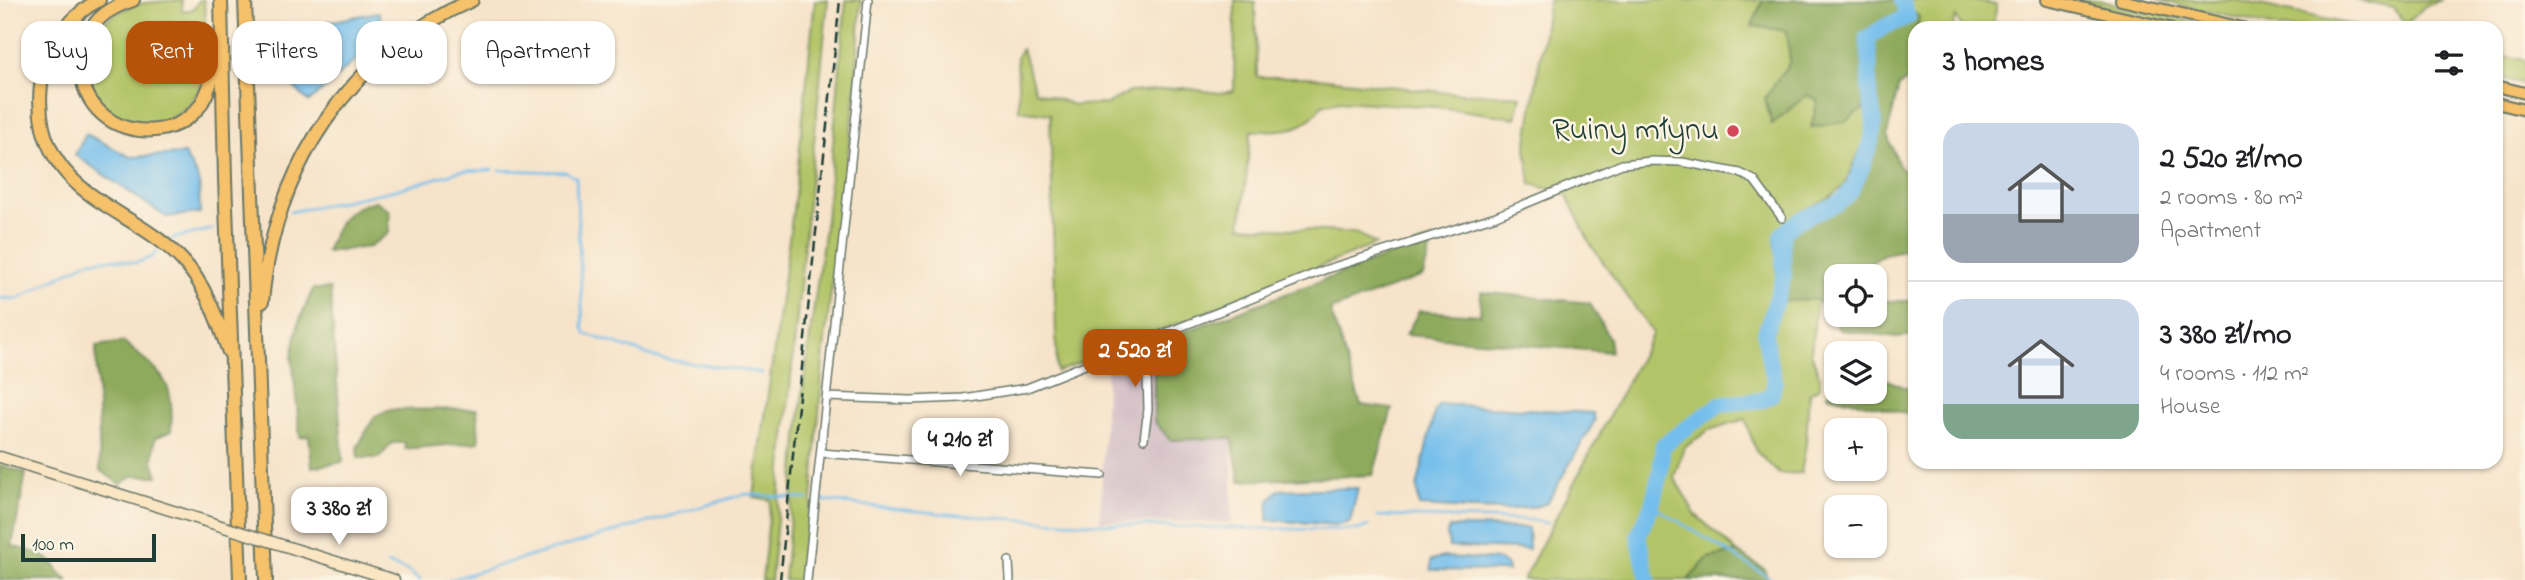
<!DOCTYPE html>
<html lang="en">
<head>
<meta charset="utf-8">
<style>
  :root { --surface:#fff; --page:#f6f6f6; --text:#202124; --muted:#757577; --line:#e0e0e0; --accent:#b45309 }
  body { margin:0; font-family:"Indie Flower",sans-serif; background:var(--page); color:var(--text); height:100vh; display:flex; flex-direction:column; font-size:26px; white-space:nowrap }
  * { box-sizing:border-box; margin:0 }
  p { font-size:23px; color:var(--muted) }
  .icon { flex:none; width:38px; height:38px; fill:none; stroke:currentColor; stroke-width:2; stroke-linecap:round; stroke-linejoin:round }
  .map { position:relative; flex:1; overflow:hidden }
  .details { position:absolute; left:1908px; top:21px; width:595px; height:448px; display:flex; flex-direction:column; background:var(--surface); border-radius:21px; box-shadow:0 2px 5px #0004 }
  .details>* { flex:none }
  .banner { position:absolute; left:21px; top:21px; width:665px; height:63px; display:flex; gap:14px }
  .controls { position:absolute; left:1824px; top:264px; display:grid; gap:14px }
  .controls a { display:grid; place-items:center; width:63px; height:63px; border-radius:14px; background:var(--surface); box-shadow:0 2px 5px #0004; font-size:35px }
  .scale { position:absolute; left:21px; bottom:18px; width:135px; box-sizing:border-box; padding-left:7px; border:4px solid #1f3d34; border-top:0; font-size:19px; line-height:24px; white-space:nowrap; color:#1f3d34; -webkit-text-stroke:5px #fcf5e5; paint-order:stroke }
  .price { position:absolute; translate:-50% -60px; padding:0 16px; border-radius:14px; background:#fff; color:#222; font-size:23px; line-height:46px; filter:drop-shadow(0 2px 4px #0008) }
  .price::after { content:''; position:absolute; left:50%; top:42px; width:21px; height:16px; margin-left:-10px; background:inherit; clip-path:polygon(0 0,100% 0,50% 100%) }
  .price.active { background:var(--accent); color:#fff }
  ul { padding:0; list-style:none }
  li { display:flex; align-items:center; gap:21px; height:175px; padding:0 35px }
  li+li { border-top:2px solid var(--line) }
  li span { display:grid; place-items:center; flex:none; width:196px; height:140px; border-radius:21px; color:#555 }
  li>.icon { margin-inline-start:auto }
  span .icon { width:84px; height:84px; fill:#fffc; stroke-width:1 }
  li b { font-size:30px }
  h2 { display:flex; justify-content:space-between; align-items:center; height:84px; padding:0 35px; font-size:30px }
  .chip { padding:0 24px; border-radius:21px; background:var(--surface); box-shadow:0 2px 5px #0004; font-size:24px; line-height:63px }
  .chip.active { background:var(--accent); color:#fff }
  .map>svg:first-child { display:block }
  .industrial { fill:#d2bdc6 }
  .green { fill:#b3c467; stroke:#69804e; stroke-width:2 }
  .forest { fill:#8eaa5c; stroke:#567448; stroke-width:2 }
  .water { fill:#73beec; stroke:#497e90; stroke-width:2 }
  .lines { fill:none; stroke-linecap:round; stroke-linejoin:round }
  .stream { stroke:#73beec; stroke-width:2.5 }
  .river { stroke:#73beec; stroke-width:16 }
  .street-casing { stroke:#6a7768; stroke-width:10 }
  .secondary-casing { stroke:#6a7768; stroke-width:13 }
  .primary-casing { stroke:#6a7768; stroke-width:14 }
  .highway-casing { stroke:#6a7768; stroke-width:16 }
  .street { stroke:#fff; stroke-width:7 }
  .secondary { stroke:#fbe6c4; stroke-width:10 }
  .primary { stroke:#f5c16b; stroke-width:10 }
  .highway { stroke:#f5c16b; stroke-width:12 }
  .rail { stroke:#1f3d34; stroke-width:2.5; stroke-dasharray:10 5; stroke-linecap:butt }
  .secondary-bridge-casing { stroke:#6a7768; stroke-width:13; stroke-linecap:butt }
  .secondary-bridge { stroke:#fbe6c4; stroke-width:10 }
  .poi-dot { fill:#d1495b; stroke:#fcf5e5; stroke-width:2.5 }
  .labels { text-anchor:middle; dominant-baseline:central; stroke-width:5; stroke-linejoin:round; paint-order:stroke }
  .poi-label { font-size:32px; fill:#1f3d34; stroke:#fcf5e5; text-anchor:end }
</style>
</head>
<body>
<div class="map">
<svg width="2525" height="580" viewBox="0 0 2525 580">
  <rect width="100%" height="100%" fill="#fcf5e5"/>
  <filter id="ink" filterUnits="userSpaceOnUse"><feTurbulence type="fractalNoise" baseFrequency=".0143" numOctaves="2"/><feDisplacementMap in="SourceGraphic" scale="14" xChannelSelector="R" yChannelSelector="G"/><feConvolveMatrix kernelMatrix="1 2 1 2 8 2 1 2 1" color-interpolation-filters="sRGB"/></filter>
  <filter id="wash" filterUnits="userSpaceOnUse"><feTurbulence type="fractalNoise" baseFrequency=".00686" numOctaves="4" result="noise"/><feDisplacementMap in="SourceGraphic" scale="28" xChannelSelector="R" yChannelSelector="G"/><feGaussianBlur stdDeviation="1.57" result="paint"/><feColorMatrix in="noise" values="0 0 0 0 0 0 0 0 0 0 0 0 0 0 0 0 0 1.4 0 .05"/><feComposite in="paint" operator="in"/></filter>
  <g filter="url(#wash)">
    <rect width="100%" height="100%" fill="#f6e3c9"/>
    <path class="industrial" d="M1154,343V421L1170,439L1232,438V523L1100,521L1107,367Z"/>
    <path class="green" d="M182,0V12L194,9L199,0H204C205,23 210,58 203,80C197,98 186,111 169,119C96,154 45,27 140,4C153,1 168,1 182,0Z
      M815,0H828L771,580H762L771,500L754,497L795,195Z
      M846,0H861L855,98L824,349L812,502L802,580H784L803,388L827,211Z
      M1235,0L1255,2L1257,77H1308L1442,92L1521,96L1516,118L1438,107L1339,101L1322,105C1303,134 1283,130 1251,131L1241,226L1356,233L1376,244L1057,372L1050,114L1019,110L1017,56L1022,49L1035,91L1074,105L1107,104L1129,92L1184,88L1219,93L1234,91Z
      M1549,0H1763L1752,26L1787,31L1790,62L1765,98L1771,123L1806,95L1818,99L1812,127L1844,122L1866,106L1869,125L1865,140L1844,186L1827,199L1798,213L1781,227L1775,236L1777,278L1761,335L1770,385L1762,394L1718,402L1664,438L1658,447L1652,495L1634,545L1644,580H1523L1653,333L1591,245L1566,194L1531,184L1526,148Z
      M1898,0H1967L1997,5L1992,28H1963L1956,17L1952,28H1917L1919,17Z
      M2070,0H2097L2220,28H2192Z
      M2157,0H2237L2366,28H2280Z
      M2355,0H2443L2425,6L2406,24L2393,8Z
      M2496,54L2525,60V84L2496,77Z
      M1817,299L1811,353L1820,377V387L1809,393L1806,444L1801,473L1779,474L1756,451L1745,419L1709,430L1684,448L1674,477L1695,514L1737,552L1708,558L1688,580H1651L1641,537L1655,506L1664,476L1667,446L1714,412L1766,400L1775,394C1780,375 1768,357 1769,337C1770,326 1778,314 1782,304L1784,301Z"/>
    <path class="forest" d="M1763,0H1898L1919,17L1917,28H1914V77L1899,86L1887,135L1900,167L1914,181V248L1884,254L1864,268L1863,276H1836V315H1874V301H1914V335L1897,337L1840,330L1817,299L1777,302L1784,277L1782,234L1801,219L1831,206L1846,197L1861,172V164L1872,143L1874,125L1871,104L1844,122L1811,127L1818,100L1807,95L1772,124L1765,98L1790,62L1787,31L1752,26Z
      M376,201L390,211L389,233L369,247L326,252C337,224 344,207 376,201Z
      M1433,239L1423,276L1330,310L1361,405L1392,409L1373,475L1240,481L1232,438L1170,440L1154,421V343Z
      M313,289H330L343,462L312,467L309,436L300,437L292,356L298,324Z
      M1481,292L1590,303L1609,338L1611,352L1406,335L1419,311L1480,315Z
      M124,342C162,376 175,377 171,431L155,438L153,461L158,476H133L120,484L100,470L96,346Z
      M1882,378L1914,391V415L1827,395L1836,381V392H1874V379Z
      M477,409L479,442L405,449V443H392L379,458H358L357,448L375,416L390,410Z
      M0,465L26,473L12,546C27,551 42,552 53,564C59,570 60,576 69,580H0Z
      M1737,552L1764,569L1768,580H1688L1708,558Z"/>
    <path class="water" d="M379,12L384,34L309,102L287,80L286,30Z
      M86,134L130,157L184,154L199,180L200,213L166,217L75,155Z
      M1440,404L1593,413L1595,420L1547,503C1516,515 1453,507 1419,506L1417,488L1435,410Z
      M1358,488L1350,522L1339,525L1268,520L1269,501L1278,490Z
      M1450,527L1528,528L1529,549L1449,547L1447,533Z
      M1444,557L1500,560L1507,566L1508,571L1431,570V560Z"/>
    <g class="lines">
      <path class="stream" d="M500,170L566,172L576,178L583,328L586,334L661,359L762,373
        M290,212L395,190L460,171L492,170
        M171,239L213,229
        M0,298L17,299L89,261L114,259L136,263L152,257L157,252
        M820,500C998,524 1179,528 1358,530L1368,526
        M1652,505L1773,580
        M1377,516L1531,520L1548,523
        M387,564L408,571L420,580
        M449,580L745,494L808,499"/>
      <path class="river" d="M1648,580L1638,536L1652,505L1660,473L1663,445L1720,404L1763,400L1772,394L1775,381L1769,360L1765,333L1784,277L1782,234C1789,228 1796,221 1804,218C1818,211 1837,207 1847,195C1857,184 1874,140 1874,125C1874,110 1868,96 1869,82C1869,63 1871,58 1867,38L1884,27L1908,17L1902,0"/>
    </g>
  </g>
  <g filter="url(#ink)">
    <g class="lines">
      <g class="street-casing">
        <path id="street" d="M826,397L910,400L963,398L1027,388L1324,270L1496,216L1622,164L1652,161L1682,162L1740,173L1754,180L1782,218
          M1144,439L1148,409L1146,339
          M821,453L1102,475
          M1009,561L1010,580
          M807,580L868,0"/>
      </g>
      <g class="secondary-casing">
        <path id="secondary" d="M0,457L202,520
          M301,551L394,580"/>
      </g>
      <g class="primary-casing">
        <path id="primary" d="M2047,0L2169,28
          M2121,0L2243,28
          M2496,86L2525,93
          M2496,103L2525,110"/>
      </g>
      <g class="highway-casing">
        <path id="highway" d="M99,0C72,14 53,41 44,70C39,89 39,109 43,128C61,201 138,212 183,261C207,287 217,320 229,352
          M133,0C121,4 109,9 100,18C74,44 74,89 102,114C129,138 176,136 199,107C209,93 214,74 218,57
          M221,0L225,179L240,580
          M245,0L266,580
          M262,302C274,168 348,55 472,0"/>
      </g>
      <use href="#street" class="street"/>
      <use href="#secondary" class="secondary"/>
      <use href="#primary" class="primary"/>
      <use href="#highway" class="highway"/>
      <path class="rail" d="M780,580L840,0"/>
      <g class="secondary-bridge-casing">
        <path id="secondary-bridge" d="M202,520L301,551"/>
      </g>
      <use href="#secondary-bridge" class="secondary-bridge"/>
    </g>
  </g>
  <circle class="poi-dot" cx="1733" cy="131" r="7"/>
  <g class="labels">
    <g class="poi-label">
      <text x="1719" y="131">Ruiny młynu</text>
    </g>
  </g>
</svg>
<div class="controls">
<a><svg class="icon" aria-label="locate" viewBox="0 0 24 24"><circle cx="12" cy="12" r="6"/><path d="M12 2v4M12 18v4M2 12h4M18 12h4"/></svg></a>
<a><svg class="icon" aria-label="layers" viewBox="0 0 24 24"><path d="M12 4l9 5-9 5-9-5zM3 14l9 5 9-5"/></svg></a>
<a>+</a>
<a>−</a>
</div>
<div class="scale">100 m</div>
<b class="price active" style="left:1135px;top:389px">2 520 zł</b>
<b class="price" style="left:960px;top:478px">4 210 zł</b>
<b class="price" style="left:339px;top:547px">3 380 zł</b>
<div class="banner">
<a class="chip">Buy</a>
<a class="chip active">Rent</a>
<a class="chip">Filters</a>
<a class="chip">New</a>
<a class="chip">Apartment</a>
</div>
<section class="details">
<h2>3 homes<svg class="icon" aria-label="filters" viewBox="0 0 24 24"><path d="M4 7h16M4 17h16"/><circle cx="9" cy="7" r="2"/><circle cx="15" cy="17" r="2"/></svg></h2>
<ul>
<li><span style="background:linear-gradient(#c9d6e8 65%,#9aa5b1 0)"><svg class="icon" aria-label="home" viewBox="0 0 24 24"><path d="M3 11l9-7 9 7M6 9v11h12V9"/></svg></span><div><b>2 520 zł/mo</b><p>2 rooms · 80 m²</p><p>Apartment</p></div></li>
<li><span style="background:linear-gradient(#c9d6e8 75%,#7fa58c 0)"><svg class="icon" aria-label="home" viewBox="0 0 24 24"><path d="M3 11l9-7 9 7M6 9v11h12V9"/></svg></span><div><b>3 380 zł/mo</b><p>4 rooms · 112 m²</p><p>House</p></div></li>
</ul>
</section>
</div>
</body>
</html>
